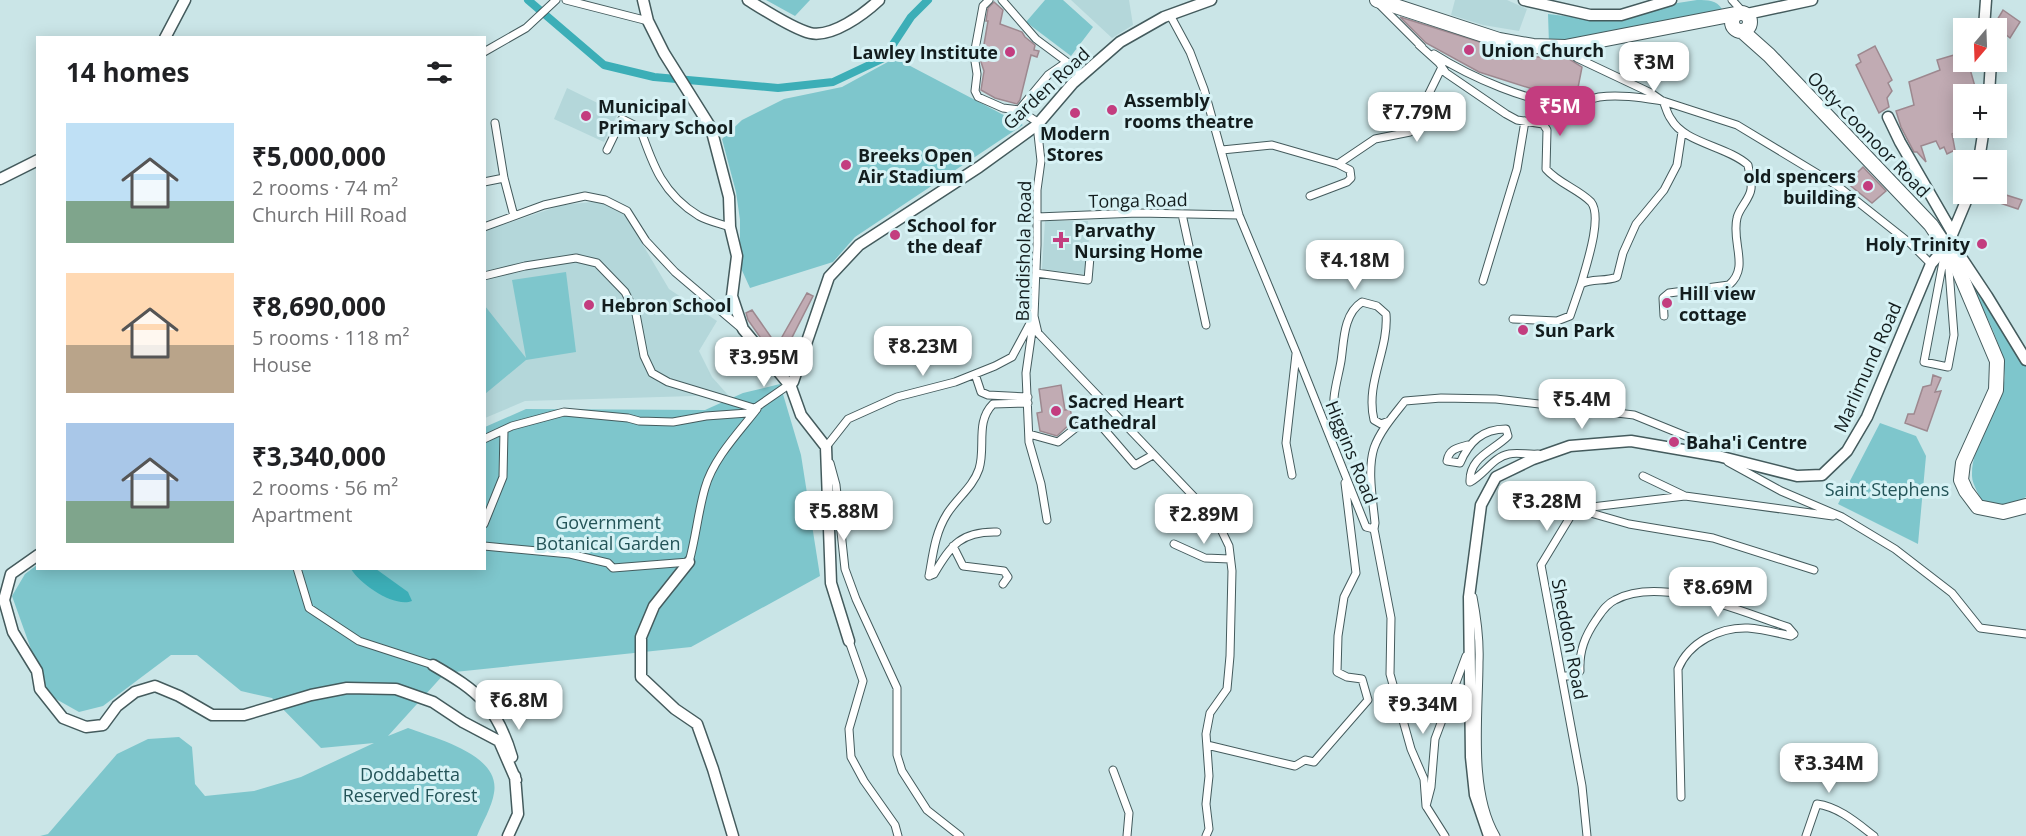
<!DOCTYPE html>
<html lang="en">
<head>
<meta charset="utf-8">
<style>
  :root { --surface:#fff; --page:#f2f2f2; --text:#202124; --muted:#757577; --accent:#c33d7f }
  body { margin:0; font-family:"Open Sans",sans-serif; background:var(--page); color:var(--text); height:100vh; display:flex; flex-direction:column; font-size:22px; white-space:nowrap }
  * { box-sizing:border-box; margin:0 }
  p { font-size:20px; color:var(--muted) }
  .icon { flex:none; width:33px; height:33px; fill:none; stroke:currentColor; stroke-width:2; stroke-linecap:round; stroke-linejoin:round }
  .map { position:relative; flex:1; overflow:hidden }
  .details { position:absolute; left:36px; top:36px; width:450px; height:534px; display:flex; flex-direction:column; background:var(--surface); border-radius:0px; box-shadow:0 3px 15px #0003 }
  .details>* { flex:none }
  .needle { width:39px; rotate:199deg }
  .fabs { position:absolute; left:1953px; top:18px; display:grid; gap:12px }
  .fabs a { display:grid; place-items:center; width:54px; height:54px; border-radius:0px; background:var(--surface); box-shadow:0 3px 15px #0003; font-size:30px }
  .price { position:absolute; translate:-50% -51px; padding:0 14px; border-radius:12px; background:#fff; color:#222; font-size:20px; line-height:39px; filter:drop-shadow(0 2px 3px #0008) }
  .price::after { content:''; position:absolute; left:50%; top:36px; width:18px; height:14px; margin-left:-9px; background:inherit; clip-path:polygon(0 0,100% 0,50% 100%) }
  .price.selected { background:var(--accent); color:#fff }
  ul { padding:0; list-style:none }
  li { display:flex; align-items:center; gap:18px; height:150px; padding:0 30px }
  li span { display:grid; place-items:center; flex:none; width:168px; height:120px; border-radius:0px; color:#555 }
  li>.icon { margin-inline-start:auto }
  span .icon { width:72px; height:72px; fill:#fffc; stroke-width:1 }
  li b { font-size:26px }
  h2 { display:flex; justify-content:space-between; align-items:center; height:72px; padding:0 30px; font-size:26px }
  .map>svg:first-child { display:block }
  .built { fill:#b4d7da }
  .green { fill:#7ec6cc }
  .water { fill:#3caeb7 }
  .lines { fill:none; stroke-linecap:round; stroke-linejoin:round }
  .canal { stroke:#3caeb7; stroke-width:8 }
  .building { fill:#c1abb3; stroke:#9d888f; stroke-width:1.5 }
  .street-casing { stroke:#445b5d; stroke-width:9 }
  .secondary-casing { stroke:#445b5d; stroke-width:13 }
  .primary-casing { stroke:#445b5d; stroke-width:13 }
  .highway-casing { stroke:#445b5d; stroke-width:16 }
  .street { stroke:#fff; stroke-width:7 }
  .secondary { stroke:#fff; stroke-width:10 }
  .primary { stroke:#fff; stroke-width:10 }
  .highway { stroke:#fff; stroke-width:14 }
  .poi-dot { fill:#c33d7f; stroke:#d7f2f5; stroke-width:2 }
  .labels { text-anchor:middle; dominant-baseline:central; stroke-width:6; stroke-linejoin:round; paint-order:stroke }
  .poi-label { font-size:18px; font-weight:bold; fill:#131d1e; stroke:#d7f2f5; text-anchor:start }
  .street-label { font-size:18px; fill:#131d1e; stroke:#d7f2f5 }
  .park-label { font-size:18px; fill:#245458; stroke:#d7f2f5 }
</style>
</head>
<body>
<div class="map">
<svg width="2026" height="836" viewBox="0 0 2026 836">
  <rect width="100%" height="100%" fill="#cae5e7"/>
  <path class="built" d="M1071,0H1129L1133,25L1112,38Z
    M1455,0H1507L1527,9L1519,31L1483,25L1451,15Z
    M567,88L618,113L604,142L554,119Z
    M602,201L624,213L669,289L717,321L699,351L712,377L728,395L525,401L485,418V231L562,205Z
    M1045,221H1088L1090,275L1042,269Z"/>
  <path class="green" d="M766,0H810L795,16Z
    M1045,0H1063L1093,27L1071,56L1026,22Z
    M1697,0C1709,0 1716,0 1722,9L1549,44L1548,14L1581,18Z
    M895,58L1023,125L855,237L833,262L750,288L740,266V220L736,192L722,139L742,120L784,99L842,87Z
    M566,272L576,352L526,360L485,394V306L526,358L512,280Z
    M1968,278L1974,283L2026,366V497L2011,505L1984,506C1981,497 1972,485 1972,476C1971,443 1999,415 2004,383C2009,353 1981,307 1968,278Z
    M780,384L801,455L820,576L691,647L445,673L388,736L408,728C434,738 501,754 494,793C492,807 482,823 477,836H40L48,834L117,754L148,739L179,737L192,747L195,784L205,796L254,791L301,777L374,743L321,748L272,698L241,691L197,655H171L103,706L79,712L47,694L12,596L25,574L37,565L38,568H484L485,427L526,409L705,410L743,393Z
    M1880,423L1916,436L1926,456L1918,544L1838,504Z"/>
  <path class="water" d="M351,569H376L408,592L412,601C394,608 360,584 351,569Z"/>
  <g class="lines">
    <path class="canal" d="M528,0L604,65L654,77L778,88L833,82L884,58L911,17L928,0"/>
  </g>
  <path class="building" d="M994,2L1003,10L1000,24L1022,32L1025,37L1035,45L1034,50L1039,51L1037,57L1031,55L1020,100L1017,104L995,98L981,90L984,71L981,62L988,21H986L988,8Z
    M2003,10L2020,22L2010,38L1994,25Z
    M1400,17L1528,57H1566L1582,67L1577,93L1542,92L1479,72L1426,43Z
    M1875,46L1892,80L1888,83L1892,91L1887,98L1889,107L1879,113L1856,65L1861,62L1858,55Z
    M1964,52V62H1968L1976,90L1964,94V129L1952,134L1955,150L1947,154L1944,147L1940,149L1936,141L1921,146L1926,162L1917,152H1914L1901,127L1896,111L1914,105L1909,82L1940,70L1937,60Z
    M1863,167L1886,191L1872,203L1847,183Z
    M2003,194L2022,200L2018,209L2000,203Z
    M807,293L813,296L782,357L774,351Z
    M752,310L773,340L765,344L748,320L746,313Z
    M1933,375L1941,378L1935,392L1941,391L1927,431L1905,423L1908,414H1914L1923,387L1931,385Z
    M1061,385L1065,410L1070,409L1073,421L1057,436L1040,431L1037,413L1042,412L1039,389Z"/>
  <g class="lines">
    <g class="street-casing">
      <path id="street" d="M566,0L648,21
        M989,0L983,6L974,55L977,74L975,91L978,97L1003,108L1019,110
        M1002,0L1036,39L1067,62
        M1732,0L1743,12
        M1379,4L1422,47
        M1170,15L1190,52L1204,89L1239,215L1296,352L1366,527L1374,529L1375,523C1373,501 1367,470 1374,448C1380,431 1394,415 1405,401L1441,398L1496,399L1634,415L1708,445L1717,455
        M1419,45L1439,63L1446,73L1506,114L1517,120L1543,124L1547,130L1546,169C1558,183 1578,189 1591,202C1603,217 1586,266 1581,284
        M1566,48L1577,58L1651,93L1661,100
        M484,52L526,28L556,0
        M1434,54C1467,75 1533,106 1572,103C1581,102 1590,99 1599,97C1620,94 1643,98 1663,101
        M495,123L504,178L514,216
        M1039,123L1019,110L1048,75L1067,62L1076,68L1081,78
        M1037,125L1041,161L1037,190V245L1034,316L1038,333L1217,521L1229,546L1232,571L1230,656L1227,689L1210,713L1206,734L1209,776L1206,804L1209,829L1206,836
        M607,150L622,119L640,128C653,166 663,194 699,216C708,221 721,224 730,227
        M1222,150L1272,145L1338,164L1350,170L1351,178L1347,182L1310,196
        M1338,164L1375,139L1410,132L1442,67
        M484,182L504,178
        M1182,214L1206,325
        M1037,217L1138,213L1239,215
        M484,227L544,205L585,196L605,200L627,211L646,241L675,272L741,328
        M1945,251L1924,362L1948,367L1954,335L1948,257
        M1036,273L1088,280L1090,257
        M484,276L525,266L576,258L597,263L625,292L636,314L644,356L652,373L668,382L757,409
        M1483,281L1517,169L1525,121
        M1664,316L1663,298L1669,293L1729,285C1750,267 1731,243 1737,218C1739,208 1750,199 1751,189C1752,181 1749,172 1748,165C1727,146 1684,143 1671,119C1667,114 1666,107 1663,101L1737,125L1823,177L1839,187L1911,244L1931,264
        M1513,319L1557,321L1570,316L1581,284C1592,278 1605,282 1617,277L1623,253L1636,224L1664,190L1677,165L1682,132
        M1033,324L1026,373L1029,442L1041,484L1047,520
        M975,374L981,392L988,395L1028,397
        M1029,434L1058,442L1078,426L1092,425L1097,421L1135,465L1153,455
        M484,439L512,426L564,412L628,418L639,421L673,422L706,416L748,413L787,386
        M1331,439C1336,425 1333,413 1334,398C1335,386 1339,373 1341,361C1344,342 1343,314 1362,302L1377,306L1386,314C1389,350 1365,383 1374,420L1381,424L1389,421
        M1468,445C1457,448 1449,449 1447,461L1460,463C1469,442 1482,429 1506,429L1508,436C1493,451 1469,457 1470,482C1484,475 1493,457 1509,454C1518,452 1529,455 1538,454
        M826,450V447L848,419L897,397L955,382L995,366L1012,357L1034,316
        M1728,462L1781,491L1842,517L1895,549L1952,593L1980,628L2026,634
        M830,463L836,485L845,569L856,599L897,688V755L902,771L927,810L960,836
        M1292,475L1286,443L1296,354
        M1643,476L1685,496
        M1580,510L1629,524L1713,538L1814,570
        M484,524L503,477L504,430
        M1374,529L1391,618L1390,674L1411,749L1424,779L1426,806
        M1174,544L1205,558L1230,559
        M484,546L570,554L608,563L613,568L689,562C696,537 698,512 705,488C713,459 739,432 757,409
        M953,546L963,566L1004,571L1008,577L1003,584
        M297,568L309,608L359,641L433,665
        M929,576C933,554 935,533 947,514C957,498 973,487 979,469C986,447 975,422 993,404L1028,403
        M929,576L934,574C951,545 961,531 997,532
        M1473,597C1477,618 1480,640 1479,662C1479,713 1469,791 1496,836
        M849,641L863,681L849,729L851,757L864,781L895,825L898,836
        M1562,676H1576L1580,671C1579,651 1585,636 1596,620C1601,613 1606,604 1615,600C1662,575 1741,612 1788,627L1794,634L1791,636C1777,633 1763,629 1748,628C1720,627 1689,642 1678,669L1681,797
        M1207,745L1295,766L1305,760L1314,762L1368,700L1362,679L1347,677L1337,672L1338,636L1344,597L1356,573L1345,483
        M1113,770L1129,813L1127,836
        M1445,836L1426,806L1431,787L1435,739L1466,656
        M1587,836L1582,786L1541,565L1575,509L1685,496L1833,516
        M1806,836L1817,804C1839,807 1857,823 1874,836"/>
    </g>
    <g class="secondary-casing">
      <path id="secondary" d="M643,0L648,21L664,53L711,128L729,197L730,227L737,256L732,296L743,329L787,382
        M1524,0L1590,15H1621L1671,0
        M1747,14L1812,0
        M1984,28L1986,0
        M1989,94L1991,62
        M1888,117L1900,142L1952,232
        M1979,160L1984,128
        M1951,237L1969,194
        M1953,245L1987,296L2026,360
        M793,382L829,277L859,245L979,167L1037,125L1073,83L1120,42L1164,17L1211,0
        M791,387L801,415L826,447L831,583L849,641
        M38,555L11,574L4,600L13,632L37,671L40,689L63,718L86,727L103,725L117,706L135,692L155,686L179,696L212,715H244L311,695L347,688L396,689L433,702L463,722L499,741L516,780
        M689,562L654,606L641,637V677L675,709L697,724L713,769L733,836
        M433,665C478,691 497,706 512,757
        M508,836L518,814L515,776
        M1489,836L1475,795L1471,757L1469,597L1481,505L1496,477L1533,459L1570,446L1631,441L1718,456L1797,476L1822,475L1847,451L1867,417L1931,264L1942,251"/>
    </g>
    <g class="primary-casing">
      <path id="primary" d="M748,0C764,10 793,29 810,33C832,38 864,14 879,0
        M165,38L185,0
        M0,179L38,160"/>
    </g>
    <g class="highway-casing">
      <path id="highway" d="M1377,0L1499,40L1533,46L1565,47L1735,14
        M1732 22a9 9 0 1 1 18 0a9 9 0 1 1-18 0Z
        M1742,31L1769,55L1931,225L1941,240
        M1950,250L1997,361L1996,390L1963,463L1961,480L1966,491L1978,507L2003,512L2026,506"/>
    </g>
    <use href="#street" class="street"/>
    <use href="#secondary" class="secondary"/>
    <use href="#primary" class="primary"/>
    <use href="#highway" class="highway"/>
  </g>
  <g class="poi-dot">
    <circle cx="1469" cy="50" r="6"/>
    <circle cx="1010" cy="52" r="6"/>
    <circle cx="1112" cy="110" r="6"/>
    <circle cx="1075" cy="113" r="6"/>
    <circle cx="586" cy="116" r="6"/>
    <circle cx="846" cy="165" r="6"/>
    <circle cx="1868" cy="186" r="6"/>
    <circle cx="895" cy="235" r="6"/>
    <path d="M1058 231h6v6h6v6h-6v6h-6v-6h-6v-6h6z"/>
    <circle cx="1982" cy="244" r="6"/>
    <circle cx="1667" cy="303" r="6"/>
    <circle cx="589" cy="305" r="6"/>
    <circle cx="1523" cy="330" r="6"/>
    <circle cx="1056" cy="411" r="6"/>
    <circle cx="1674" cy="442" r="6"/>
  </g>
  <g class="labels">
    <g class="poi-label">
      <text x="1481" y="50">Union Church</text>
      <text x="998" y="52" text-anchor="end">Lawley Institute</text>
      <text x="1124" y="100">Assembly<tspan x="1124" dy="21">rooms theatre</tspan></text>
      <text x="598" y="106">Municipal<tspan x="598" dy="21">Primary School</tspan></text>
      <text x="1075" y="133" text-anchor="middle">Modern<tspan x="1075" dy="21">Stores</tspan></text>
      <text x="858" y="155">Breeks Open<tspan x="858" dy="21">Air Stadium</tspan></text>
      <text x="1856" y="176" text-anchor="end">old spencers<tspan x="1856" dy="21">building</tspan></text>
      <text x="907" y="225">School for<tspan x="907" dy="21">the deaf</tspan></text>
      <text x="1074" y="230">Parvathy<tspan x="1074" dy="21">Nursing Home</tspan></text>
      <text x="1970" y="244" text-anchor="end">Holy Trinity</text>
      <text x="1679" y="293">Hill view<tspan x="1679" dy="21">cottage</tspan></text>
      <text x="601" y="305">Hebron School</text>
      <text x="1535" y="330">Sun Park</text>
      <text x="1068" y="401">Sacred Heart<tspan x="1068" dy="21">Cathedral</tspan></text>
      <text x="1686" y="442">Baha'i Centre</text>
    </g>
    <g class="street-label">
      <text transform="translate(1046 88) rotate(-43)">Garden Road</text>
      <text transform="translate(1869 134) rotate(46)">Ooty-Coonoor Road</text>
      <text transform="translate(1138 200) rotate(-1)">Tonga Road</text>
      <text transform="translate(1023 251) rotate(-89)">Bandishola Road</text>
      <text transform="translate(1867 367) rotate(-66)">Marlimund Road</text>
      <text transform="translate(1352 452) rotate(68)">Higgins Road</text>
      <text transform="translate(1570 639) rotate(79)">Sheddon Road</text>
    </g>
    <g class="park-label">
      <text x="1887" y="489">Saint Stephens</text>
      <text x="608" y="522">Government<tspan x="608" dy="21">Botanical Garden</tspan></text>
      <text x="410" y="774">Doddabetta<tspan x="410" dy="21">Reserved Forest</tspan></text>
    </g>
  </g>
</svg>
<div class="fabs">
<a><svg class="needle" viewBox="-14 -14 28 28"><path d="M0-13l5 13h-10z" fill="#e53935"/><path d="M0 13l5-13h-10z" fill="#757577"/></svg></a>
<a>+</a>
<a>−</a>
</div>
<b class="price" style="left:1654px;top:93px">₹3M</b>
<b class="price selected" style="left:1560px;top:137px">₹5M</b>
<b class="price" style="left:1417px;top:143px">₹7.79M</b>
<b class="price" style="left:1355px;top:291px">₹4.18M</b>
<b class="price" style="left:923px;top:377px">₹8.23M</b>
<b class="price" style="left:764px;top:388px">₹3.95M</b>
<b class="price" style="left:1582px;top:430px">₹5.4M</b>
<b class="price" style="left:1547px;top:532px">₹3.28M</b>
<b class="price" style="left:844px;top:542px">₹5.88M</b>
<b class="price" style="left:1204px;top:545px">₹2.89M</b>
<b class="price" style="left:1718px;top:618px">₹8.69M</b>
<b class="price" style="left:519px;top:731px">₹6.8M</b>
<b class="price" style="left:1423px;top:735px">₹9.34M</b>
<b class="price" style="left:1829px;top:794px">₹3.34M</b>
<section class="details">
<h2>14 homes<svg class="icon" aria-label="filters" viewBox="0 0 24 24"><path d="M4 7h16M4 17h16"/><circle cx="9" cy="7" r="2"/><circle cx="15" cy="17" r="2"/></svg></h2>
<ul>
<li><span style="background:linear-gradient(#bfe0f5 65%,#7fa58c 0)"><svg class="icon" aria-label="home" viewBox="0 0 24 24"><path d="M3 11l9-7 9 7M6 9v11h12V9"/></svg></span><div><b>₹5,000,000</b><p>2 rooms · 74 m²</p><p>Church Hill Road</p></div></li>
<li><span style="background:linear-gradient(#ffd9b3 60%,#b9a48a 0)"><svg class="icon" aria-label="home" viewBox="0 0 24 24"><path d="M3 11l9-7 9 7M6 9v11h12V9"/></svg></span><div><b>₹8,690,000</b><p>5 rooms · 118 m²</p><p>House</p></div></li>
<li><span style="background:linear-gradient(#a9c7e8 65%,#7fa58c 0)"><svg class="icon" aria-label="home" viewBox="0 0 24 24"><path d="M3 11l9-7 9 7M6 9v11h12V9"/></svg></span><div><b>₹3,340,000</b><p>2 rooms · 56 m²</p><p>Apartment</p></div></li>
</ul>
</section>
</div>
</body>
</html>
